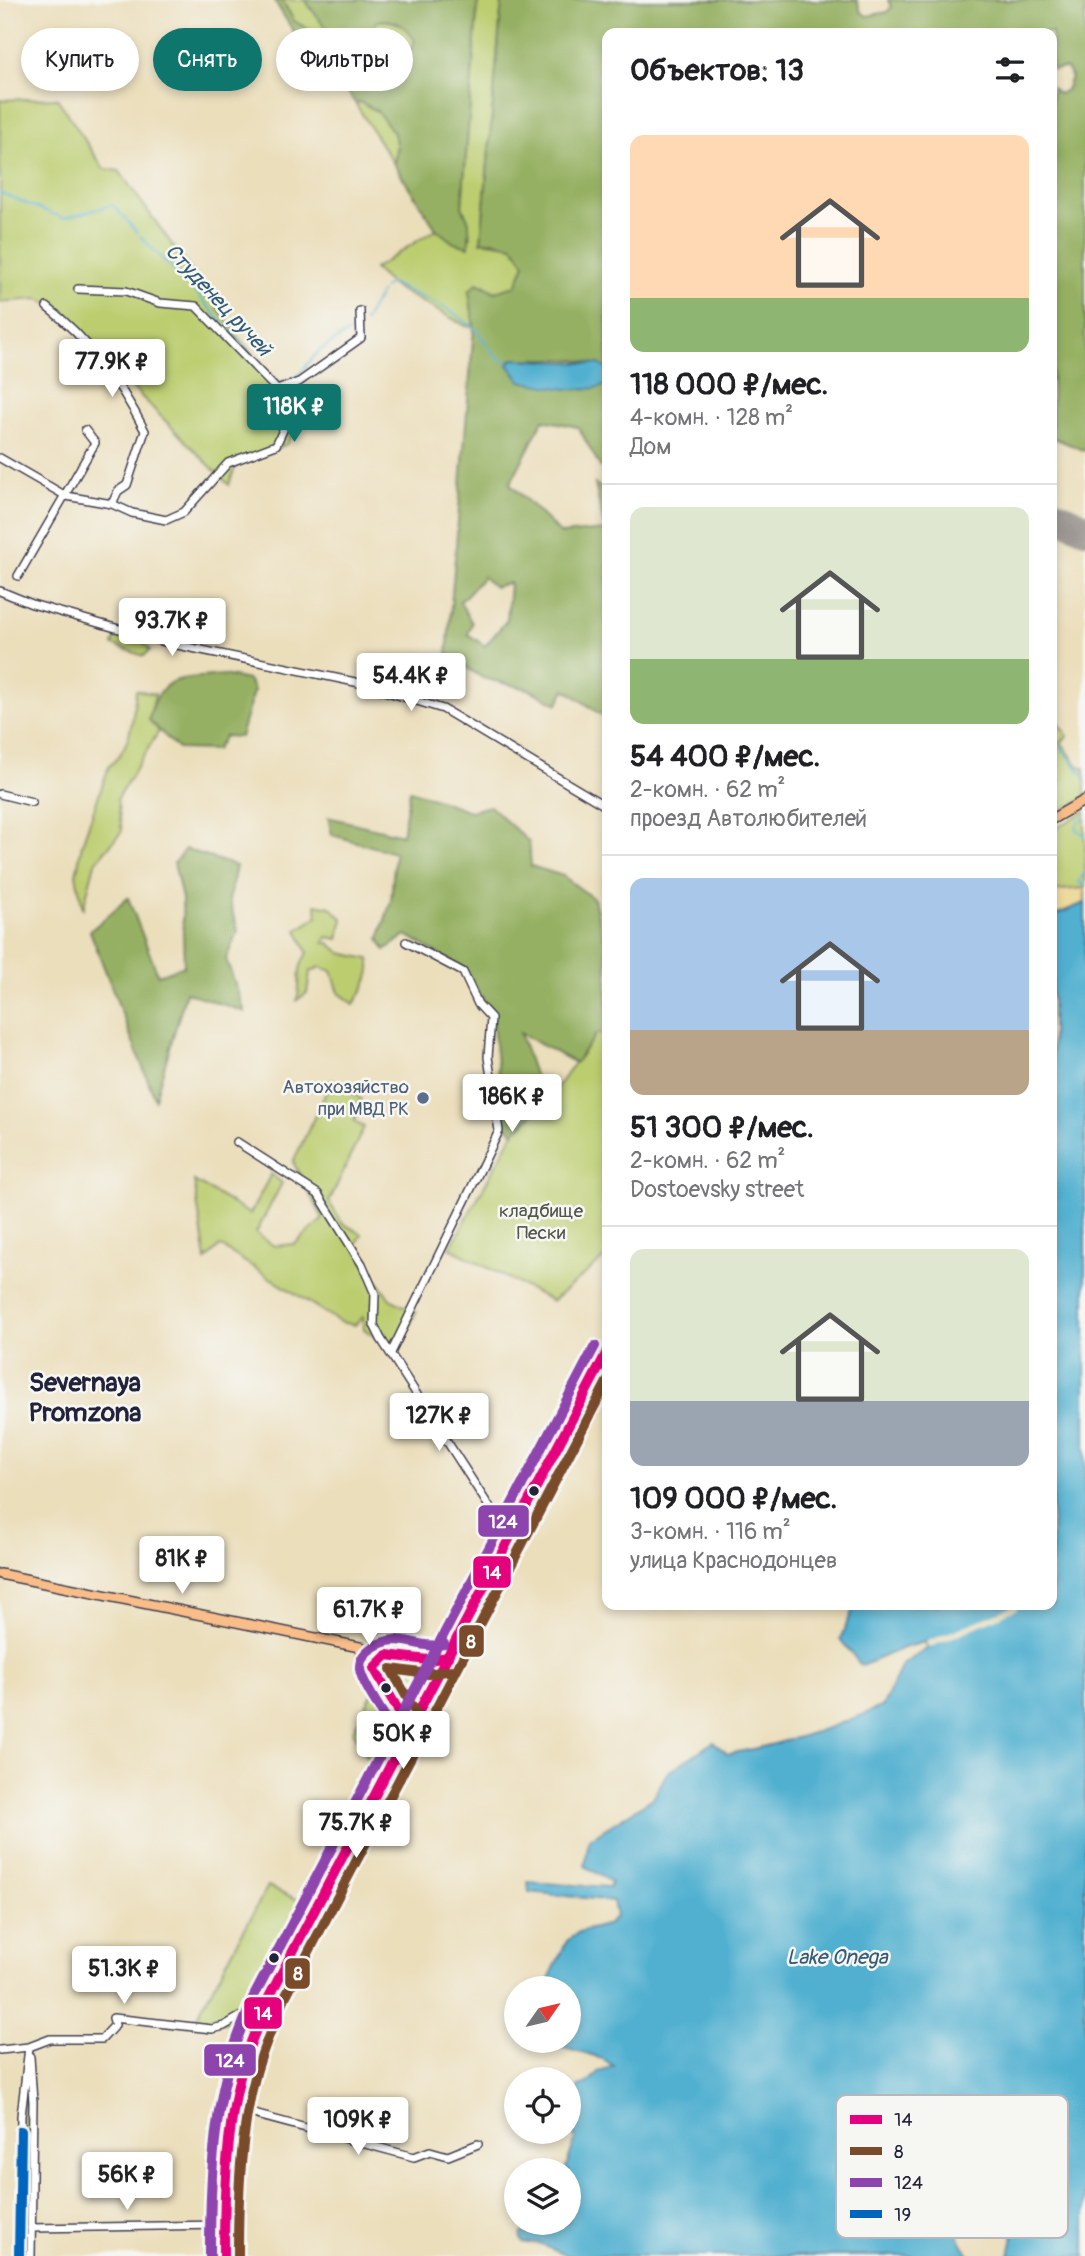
<!DOCTYPE html>
<html lang="ru">
<head>
<meta charset="utf-8">
<style>
  :root { --surface:#fff; --page:#f6f6f6; --text:#202124; --muted:#757577; --line:#e0e0e0; --accent:#0f766e }
  body { margin:0; font-family:Pangolin,sans-serif; background:var(--page); color:var(--text); height:100vh; display:flex; flex-direction:column; font-size:26px; white-space:nowrap }
  * { box-sizing:border-box; margin:0 }
  p { font-size:23px; color:var(--muted) }
  .icon { flex:none; width:38px; height:38px; fill:none; stroke:currentColor; stroke-width:2; stroke-linecap:round; stroke-linejoin:round }
  .map { position:relative; flex:1; overflow:hidden }
  .details { position:absolute; left:602px; top:28px; width:455px; height:1582px; display:flex; flex-direction:column; background:var(--surface); border-radius:14px; box-shadow:0 4px 10px #0003 }
  .details>* { flex:none }
  .hud { position:absolute; left:21px; top:28px; width:476px; height:63px; display:flex; gap:14px }
  .needle { width:46px; rotate:56deg }
  .tools { position:absolute; left:504px; top:1976px; display:grid; gap:14px }
  .tools a { display:grid; place-items:center; width:77px; height:77px; border-radius:50%; background:var(--surface); box-shadow:0 4px 10px #0003; font-size:35px }
  .price { position:absolute; translate:-50% -60px; padding:0 16px; border-radius:7px; background:#fff; color:#222; font-size:23px; line-height:46px; filter:drop-shadow(0 2px 4px #0008) }
  .price::after { content:''; position:absolute; left:50%; top:42px; width:21px; height:16px; margin-left:-10px; background:inherit; clip-path:polygon(0 0,100% 0,50% 100%) }
  .price.on { background:var(--accent); color:#fff }
  ul { padding:0; list-style:none }
  li { display:grid; align-content:center; gap:14px; height:371px; padding:0 28px }
  li+li { border-top:2px solid var(--line) }
  li span { display:grid; place-items:center; height:217px; border-radius:14px; color:#555 }
  li>.icon { margin-inline-start:auto }
  span .icon { width:126px; height:126px; fill:#fffc; stroke-width:1 }
  li b { font-size:30px }
  h2 { display:flex; justify-content:space-between; align-items:center; height:84px; padding:0 28px; font-size:30px }
  .chip { padding:0 24px; border-radius:32px; background:var(--surface); box-shadow:0 4px 10px #0003; font-size:24px; line-height:63px }
  .chip.on { background:var(--accent); color:#fff }
  .map>svg:first-child { display:block }
  .green { fill:#bccd70; stroke:#6f7856; stroke-width:2 }
  .forest { fill:#95b062; stroke:#5c694e; stroke-width:2; fill-rule:evenodd }
  .sand { fill:#eeda9e; stroke:#887e6c; stroke-width:2 }
  .water { fill:#51b0d0; stroke:#3a6986; stroke-width:2 }
  .pier { fill:#ebdebb }
  .lines { fill:none; stroke-linecap:round; stroke-linejoin:round }
  .stream { stroke:#51b0d0; stroke-width:2 }
  .runway { stroke:#86807b; stroke-width:30 }
  .minor-casing { stroke:#403e4e; stroke-width:10 }
  .major-casing { stroke:#403e4e; stroke-width:12 }
  .minor { stroke:#fff; stroke-width:7 }
  .major { stroke:#f8bd89; stroke-width:9 }
  .bus-1-casing { stroke:#f6f6f2; stroke-width:16 }
  .bus-2-casing { stroke:#f6f6f2; stroke-width:16 }
  .bus-3-casing { stroke:#f6f6f2; stroke-width:16 }
  .bus-4-casing { stroke:#f6f6f2; stroke-width:16 }
  .bus-1 { stroke:#e5007d; stroke-width:10 }
  .bus-2 { stroke:#7a4b2a; stroke-width:10 }
  .bus-3 { stroke:#8e44ad; stroke-width:10 }
  .bus-4 { stroke:#0065bd; stroke-width:10 }
  .service-dot { fill:#5c6f8a; stroke:#f6f6f2; stroke-width:2.5 }
  .bus-dot { fill:#22223b; stroke:#f6f6f2; stroke-width:2.5 }
  .labels { text-anchor:middle; dominant-baseline:central; stroke-width:5; stroke-linejoin:round; paint-order:stroke }
  .service-label { font-size:19px; fill:#4e5e75; stroke:#f6f6f2; text-anchor:end }
  .park-label { font-size:19px; fill:#50554b; stroke:#f6f6f2 }
  .water-label { font-size:21px; font-style:italic; fill:#355b77; stroke:#f6f6f2 }
  .district-label { font-size:26px; font-weight:bold; fill:#22223b; stroke:#f6f6f2 }
  .key { fill:#f6f6f2; stroke:#b6b6bb; stroke-width:2 }
  .key-label { font-size:19px; fill:#22223b }
  .line-badge { stroke:#f6f6f2; stroke-width:2.5 }
  .badge-label { font-size:19px; text-anchor:middle; font-weight:bold; fill:#fff }
</style>
</head>
<body>
<div class="map">
<svg width="1085" height="2256" viewBox="0 0 1085 2256">
  <rect width="100%" height="100%" fill="#f6f6f2"/>
  <filter id="ink" filterUnits="userSpaceOnUse"><feTurbulence type="fractalNoise" baseFrequency=".0143" numOctaves="2"/><feDisplacementMap in="SourceGraphic" scale="14" xChannelSelector="R" yChannelSelector="G"/><feConvolveMatrix kernelMatrix="1 2 1 2 8 2 1 2 1" color-interpolation-filters="sRGB"/></filter>
  <filter id="wash" filterUnits="userSpaceOnUse"><feTurbulence type="fractalNoise" baseFrequency=".00686" numOctaves="4" result="noise"/><feDisplacementMap in="SourceGraphic" scale="28" xChannelSelector="R" yChannelSelector="G"/><feGaussianBlur stdDeviation="1.57" result="paint"/><feColorMatrix in="noise" values="0 0 0 0 0 0 0 0 0 0 0 0 0 0 0 0 0 1.4 0 .05"/><feComposite in="paint" operator="in"/></filter>
  <g filter="url(#wash)">
    <rect width="100%" height="100%" fill="#ebdebb"/>
    <path class="green" d="M282,0H305L339,46L362,49L377,21C396,19 404,25 415,40C409,59 394,62 376,67L372,82L367,85L315,33L294,21Z
      M478,0H502L481,241L513,246L525,264L516,286L495,292L484,285L469,291L474,327L466,326L394,287L374,269L436,229L454,243L471,237L462,207Z
      M57,98L104,169L119,171L245,346L287,393L292,435L287,444L236,465L229,485L108,363L65,314L39,299L0,302V100Z
      M360,102L380,113L397,138L394,164L355,103Z
      M107,628L144,643L150,650L144,656L113,645L116,636L106,633Z
      M136,690L155,694L149,720L159,731L117,799L122,831L95,863L83,909L76,875L82,844L109,766C132,749 133,716 136,690Z
      M1052,716L1068,736L1061,742L1078,766L1085,768V798L1052,816V785L1060,780L1052,764Z
      M1085,811V888L1052,891V831Z
      M316,904L330,907L343,919L338,939L327,937L324,943H329L341,953L369,959C374,974 362,992 354,1004L339,993L332,971L320,967L310,972L307,993L297,1000C302,982 295,968 308,953L297,930L317,917Z
      M597,1033L607,1034V1256L552,1301L450,1248L514,1132L544,1104Z
      M332,1080L361,1099L354,1122L364,1127L329,1202L342,1223L362,1234L355,1248L390,1299L416,1312L398,1352L364,1329L363,1317L355,1325L340,1322L220,1246L206,1260L194,1181L250,1214L271,1174L282,1183L256,1233L274,1246L295,1244L323,1219L293,1162Z
      M389,1656C404,1659 429,1659 433,1675L412,1712L401,1709L379,1669L380,1662Z
      M370,1677L400,1728L370,1764L353,1731L372,1694Z
      M268,1886L307,1904C290,1937 264,2008 227,2022C218,2025 204,2023 194,2022Z
      M27,2102H30L28,2256H21L24,2103Z"/>
    <path class="forest" d="M274,0H282L294,21L315,33L367,85L371,82V71C387,58 408,64 415,40C404,25 396,18 377,21L363,49L354,54L339,46L305,0H478L462,206L469,222V247L454,243L436,229L394,164L397,149L394,133L376,110L360,102L355,103L327,61L307,53Z
      M502,0H857L861,12L867,16L887,12L891,7L888,0H1085V451L1052,437V88L1059,94L1066,90L1071,77L1066,68L1052,70V33H607V369C583,355 541,360 513,359L508,362L521,381L571,389L607,383V468H601L578,427L543,420L510,484L561,534L605,530L595,484L607,491V719L565,689L558,704L528,689L483,678L447,655L474,327L469,291L477,283L495,292L516,286L525,264L513,246L495,241L481,242ZM483,577L494,587L510,583L507,620L485,646L468,634L472,623L460,602Z
      M223,675L248,680L254,690L240,737L225,736L216,750L178,749L149,720C160,672 180,680 223,675Z
      M410,790L470,811L490,806L529,842L531,866L563,876L594,899L603,937L607,934V1034L597,1033L575,1063L520,1033L544,1104L514,1132L503,1123L492,1014L465,970L406,935L385,950L379,939L391,901L395,853L332,835L328,817L402,835Z
      M185,849L236,866L229,900L238,931L226,959L245,1012L186,992L155,1099L90,931L128,898L158,975L184,966L182,899L174,863Z"/>
    <path class="sand" d="M1085,888V903L1052,916V891Z"/>
    <path class="water" d="M513,359L599,364L607,369V385C579,394 549,387 521,381L508,365Z
      M1085,903V2256H1009L1015,2226L1010,2189L1004,2160L988,2132L973,2154H965L948,2164L939,2156L937,2157L939,2162L935,2180L961,2202L955,2220L960,2240L970,2256H568L537,2243H524L521,2239L522,2233L534,2232L538,2223L569,2222V2170H565L575,2140L569,2113L578,2087L589,2082L599,2071L614,2066L603,2059L549,2044L547,2041L569,2040V1988H552L548,1981L567,1941L579,1932L609,1924L616,1916L613,1901L529,1892L528,1882L609,1887L611,1882L585,1866L589,1839L653,1798L667,1773L713,1742L728,1754C784,1744 831,1729 883,1706L902,1665L928,1648L925,1642L903,1648L864,1665L860,1664L840,1639L855,1605H1052V916Z"/>
    <path class="pier" d="M1016,1605L1019,1606L1015,1610L928,1648L926,1642Z"/>
    <g class="lines">
      <path class="stream" d="M0,193L63,218L113,205L137,232
        M140,236L199,296L274,382
        M384,288L391,283C418,296 452,308 474,328C486,339 491,358 508,362
        M364,322L381,292
        M293,381L319,351L357,327
        M284,391L285,410
        M1052,736L1085,777
        M1085,818L1079,820L1076,828L1085,836
        M1085,872L1078,882L1085,885"/>
      <path class="runway" d="M1052,513L1085,528"/>
    </g>
  </g>
  <g filter="url(#ink)">
    <g class="lines">
      <g class="minor-casing">
        <path id="minor" d="M78,289L126,291L160,303L196,306L277,390
          M47,307C90,340 121,384 145,431L127,485L118,491L112,504
          M0,458L66,496L112,504L132,513L166,520L184,512L228,463L276,445L285,426L277,390L299,382L361,338L360,311
          M18,576L95,443L85,430
          M0,591L32,604L168,643L355,682L443,709L607,807
          M0,794L32,802
          M237,1142L318,1194L362,1264L375,1294L374,1325L381,1339L510,1539
          M391,1353L499,1131L488,1057L491,1018L478,1004L463,972L406,942
          M0,2050L29,2047L50,2039H102L115,2025L113,2018L212,2029L224,2026L267,2001
          M30,2057L33,2102L31,2256
          M235,2109L414,2157L430,2151L448,2156L478,2144
          M31,2228L224,2225
          M19,2256L21,2116L29,2047"/>
      </g>
      <g class="major-casing">
        <path id="major" d="M1052,819L1085,800
          M0,1574L389,1653L438,1661L447,1657
          M358,1647L374,1668L409,1729
          M224,2256C224,2188 227,2111 249,2046C255,2031 262,2016 267,2001L607,1352"/>
      </g>
      <use href="#minor" class="minor"/>
      <use href="#major" class="major"/>
      <g class="bus-1-casing">
        <path id="bus-1" d="M409,1729L374,1668L387,1655L428,1660L448,1657
          M224,2256C224,2194 226,2132 241,2072C247,2048 259,2025 267,2001L607,1352"/>
      </g>
      <g class="bus-2-casing">
        <path id="bus-2" d="M421,1722L391,1669L428,1674L452,1670
          M238,2256C238,2195 240,2132 256,2073C262,2050 272,2029 280,2007L607,1382"/>
      </g>
      <g class="bus-3-casing">
        <path id="bus-3" d="M397,1736C389,1722 361,1683 360,1669C359,1651 380,1641 395,1640C412,1640 427,1649 444,1644
          M210,2256C210,2193 212,2129 228,2068C234,2043 245,2020 254,1996L595,1346"/>
      </g>
      <g class="bus-4-casing">
        <path id="bus-4" d="M19,2256L21,2131"/>
      </g>
      <use href="#bus-1" class="bus-1"/>
      <use href="#bus-2" class="bus-2"/>
      <use href="#bus-3" class="bus-3"/>
      <use href="#bus-4" class="bus-4"/>
    </g>
  </g>
  <circle class="service-dot" cx="423" cy="1098" r="7"/>
  <g class="bus-dot">
    <circle cx="534" cy="1491" r="6"/>
    <circle cx="386" cy="1688" r="6"/>
    <circle cx="274" cy="1958" r="6"/>
  </g>
  <g class="labels">
    <g class="service-label">
      <text x="409" y="1087">Автохозяйство<tspan x="409" dy="22">при МВД РК</tspan></text>
    </g>
    <g class="park-label">
      <text x="541" y="1211">кладбище<tspan x="541" dy="22">Пески</tspan></text>
    </g>
    <g class="water-label">
      <text transform="translate(218 300) rotate(47)">Студенец ручей</text>
      <text x="837" y="1957">Lake Onega</text>
    </g>
    <g class="district-label">
      <text x="85" y="1383">Severnaya<tspan x="85" dy="30">Promzona</tspan></text>
    </g>
  </g>
  <rect x="836" y="2095" width="232" height="143" rx="10" class="key"/>
  <rect x="850" y="2115" width="32" height="9" fill="#e5007d"/>
  <rect x="850" y="2147" width="32" height="8" fill="#7a4b2a"/>
  <rect x="850" y="2178" width="32" height="9" fill="#8e44ad"/>
  <rect x="850" y="2210" width="32" height="8" fill="#0065bd"/>
  <g class="key-label">
    <text x="894" y="2126">14</text>
    <text x="894" y="2158">8</text>
    <text x="894" y="2189">124</text>
    <text x="894" y="2221">19</text>
  </g>
  <g class="line-badge">
    <rect x="477" y="1504" width="53" height="34" rx="7" fill="#8e44ad"/>
    <rect x="472" y="1555" width="40" height="34" rx="7" fill="#e5007d"/>
    <rect x="458" y="1624" width="27" height="34" rx="7" fill="#7a4b2a"/>
    <rect x="284" y="1957" width="27" height="33" rx="7" fill="#7a4b2a"/>
    <rect x="243" y="1996" width="40" height="34" rx="7" fill="#e5007d"/>
    <rect x="203" y="2043" width="54" height="34" rx="7" fill="#8e44ad"/>
  </g>
  <g class="badge-label">
    <text x="503" y="1528">124</text>
    <text x="492" y="1579">14</text>
    <text x="471" y="1648">8</text>
    <text x="298" y="1980">8</text>
    <text x="263" y="2020">14</text>
    <text x="230" y="2067">124</text>
  </g>
</svg>
<div class="tools">
<a><svg class="needle" viewBox="-14 -14 28 28"><path d="M0-13l5 13h-10z" fill="#e53935"/><path d="M0 13l5-13h-10z" fill="#757577"/></svg></a>
<a><svg class="icon" aria-label="locate" viewBox="0 0 24 24"><circle cx="12" cy="12" r="6"/><path d="M12 2v4M12 18v4M2 12h4M18 12h4"/></svg></a>
<a><svg class="icon" aria-label="layers" viewBox="0 0 24 24"><path d="M12 4l9 5-9 5-9-5zM3 14l9 5 9-5"/></svg></a>
</div>
<b class="price" style="left:112px;top:399px">77.9K ₽</b>
<b class="price on" style="left:294px;top:444px">118K ₽</b>
<b class="price" style="left:172px;top:658px">93.7K ₽</b>
<b class="price" style="left:411px;top:713px">54.4K ₽</b>
<b class="price" style="left:512px;top:1134px">186K ₽</b>
<b class="price" style="left:439px;top:1453px">127K ₽</b>
<b class="price" style="left:182px;top:1596px">81K ₽</b>
<b class="price" style="left:369px;top:1647px">61.7K ₽</b>
<b class="price" style="left:403px;top:1771px">50K ₽</b>
<b class="price" style="left:356px;top:1860px">75.7K ₽</b>
<b class="price" style="left:124px;top:2006px">51.3K ₽</b>
<b class="price" style="left:358px;top:2157px">109K ₽</b>
<b class="price" style="left:127px;top:2212px">56K ₽</b>
<div class="hud">
<a class="chip">Купить</a>
<a class="chip on">Снять</a>
<a class="chip">Фильтры</a>
</div>
<section class="details">
<h2>Объектов: 13<svg class="icon" aria-label="filters" viewBox="0 0 24 24"><path d="M4 7h16M4 17h16"/><circle cx="9" cy="7" r="2"/><circle cx="15" cy="17" r="2"/></svg></h2>
<ul>
<li><span style="background:linear-gradient(#ffd9b3 75%,#8fb573 0)"><svg class="icon" aria-label="home" viewBox="0 0 24 24"><path d="M3 11l9-7 9 7M6 9v11h12V9"/></svg></span><div><b>118 000 ₽/мес.</b><p>4-комн. · 128 m²</p><p>Дом</p></div></li>
<li><span style="background:linear-gradient(#dfe7d0 70%,#8fb573 0)"><svg class="icon" aria-label="home" viewBox="0 0 24 24"><path d="M3 11l9-7 9 7M6 9v11h12V9"/></svg></span><div><b>54 400 ₽/мес.</b><p>2-комн. · 62 m²</p><p>проезд Автолюбителей</p></div></li>
<li><span style="background:linear-gradient(#a9c7e8 70%,#b9a48a 0)"><svg class="icon" aria-label="home" viewBox="0 0 24 24"><path d="M3 11l9-7 9 7M6 9v11h12V9"/></svg></span><div><b>51 300 ₽/мес.</b><p>2-комн. · 62 m²</p><p>Dostoevsky street</p></div></li>
<li><span style="background:linear-gradient(#dfe7d0 70%,#9aa5b1 0)"><svg class="icon" aria-label="home" viewBox="0 0 24 24"><path d="M3 11l9-7 9 7M6 9v11h12V9"/></svg></span><div><b>109 000 ₽/мес.</b><p>3-комн. · 116 m²</p><p>улица Краснодонцев</p></div></li>
</ul>
</section>
</div>
</body>
</html>
